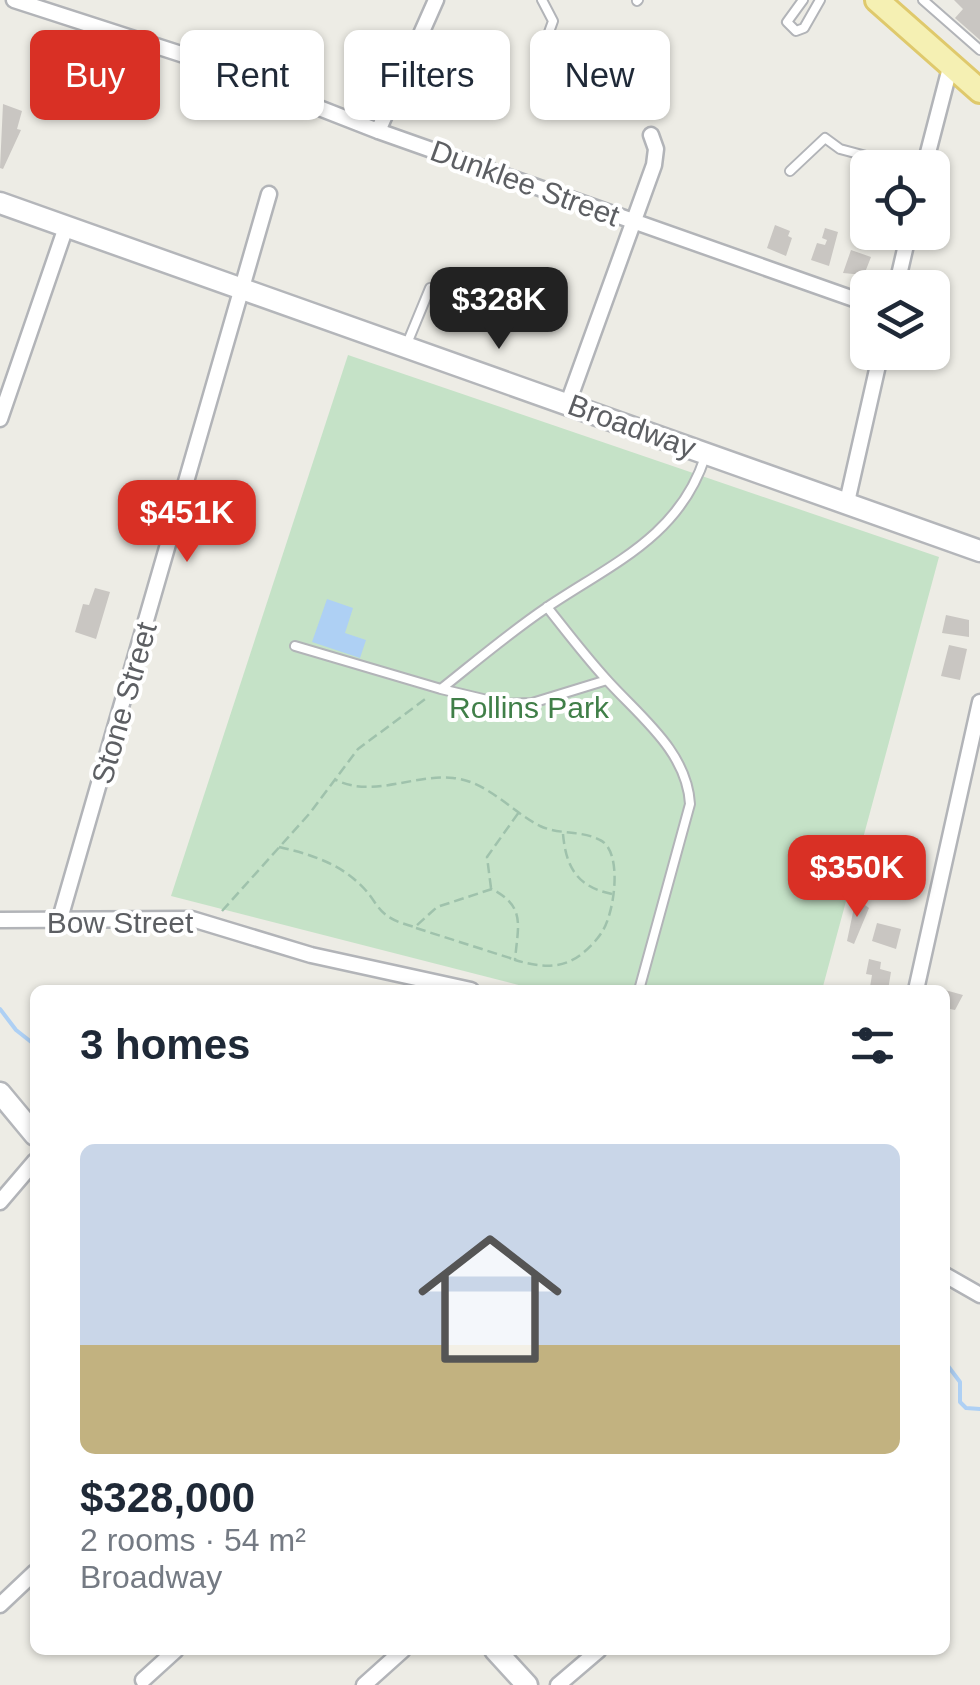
<!DOCTYPE html>
<html lang="en">
<head>
<meta charset="utf-8">
<style>
  :root { --surface:#fff; --page:#f2f2f3; --text:#1f2937; --muted:#747a83; --line:#e0e1e3; --accent:#d93025 }
  body { margin:0; font-family:Helvetica,sans-serif; background:var(--page); color:var(--text); height:100vh; display:flex; flex-direction:column; font-size:38px; white-space:nowrap }
  * { box-sizing:border-box; margin:0 }
  p { font-size:32px; color:var(--muted) }
  .icon { flex:none; width:55px; height:55px; fill:none; stroke:currentColor; stroke-width:2; stroke-linecap:round; stroke-linejoin:round }
  .map { position:relative; flex:1; overflow:hidden }
  .sheet { position:absolute; left:30px; top:985px; width:920px; height:670px; display:flex; flex-direction:column; background:var(--surface); border-radius:15px; box-shadow:0 2px 8px #0004 }
  .sheet>* { flex:none }
  .guide { position:absolute; left:30px; top:30px; width:920px; height:90px; display:flex; gap:20px }
  .tools { position:absolute; left:850px; top:150px; display:grid; gap:20px }
  .tools a { display:grid; place-items:center; width:100px; height:100px; border-radius:15px; background:var(--surface); box-shadow:0 2px 8px #0004; font-size:50px }
  .price { position:absolute; translate:-50% -85px; padding:0 22px; border-radius:20px; background:var(--accent); color:#fff; font-size:32px; line-height:65px; filter:drop-shadow(0 2px 5px #0008) }
  .price::after { content:''; position:absolute; left:50%; top:60px; width:30px; height:22px; margin-left:-15px; background:inherit; clip-path:polygon(0 0,100% 0,50% 100%) }
  .price.on { background:#222; color:#fff }
  ul { padding:0; list-style:none }
  li { display:grid; align-content:center; gap:20px; height:530px; padding:0 50px }
  li+li { border-top:2px solid var(--line) }
  li span { display:grid; place-items:center; height:310px; border-radius:15px; color:#555 }
  li>.icon { margin-inline-start:auto }
  span .icon { width:180px; height:180px; fill:#fffc; stroke-width:1 }
  li b { font-size:42px }
  h2 { display:flex; justify-content:space-between; align-items:center; height:120px; padding:0 50px; font-size:42px }
  .chip { padding:0 35px; border-radius:15px; background:var(--surface); box-shadow:0 2px 8px #0004; font-size:35px; line-height:90px }
  .chip.on { background:var(--accent); color:#fff }
  .map>svg:first-child { display:block }
  .green { fill:#c5e2c7 }
  .water { fill:#aed0f4 }
  .lines { fill:none; stroke-linecap:round; stroke-linejoin:round }
  .stream { stroke:#aed0f4; stroke-width:4 }
  .building { fill:#c9c6c2 }
  .lane-casing { stroke:#b2b4b8; stroke-width:12 }
  .street-casing { stroke:#b2b4b8; stroke-width:19 }
  .secondary-casing { stroke:#b4b6ba; stroke-width:25 }
  .primary-casing { stroke:#dfc96c; stroke-width:28 }
  .path { stroke:#9fc2ac; stroke-width:2.5; stroke-dasharray:10 5; stroke-linecap:butt }
  .lane { stroke:#fff; stroke-width:8 }
  .street { stroke:#fff; stroke-width:14 }
  .secondary { stroke:#fff; stroke-width:20 }
  .primary { stroke:#f5f0b3; stroke-width:22 }
  .labels { text-anchor:middle; dominant-baseline:central; stroke-width:8; stroke-linejoin:round; paint-order:stroke }
  .street-label { font-size:30px; fill:#5d5f63; stroke:#fff }
  .park-label { font-size:30px; fill:#407f48; stroke:#fff }
</style>
</head>
<body>
<div class="map">
<svg width="980" height="1685" viewBox="0 0 980 1685">
  <rect width="100%" height="100%" fill="#edece5"/>
  <path class="green" d="M348,355L939,557L822,990H538L171,896Z"/>
  <path class="water" d="M327,599L353,608L345,633L366,640L360,658L312,642Z"/>
  <g class="lines">
    <path class="stream" d="M0,1009L16,1030L35,1045
      M945,1362L960,1382V1402L966,1408L980,1409"/>
  </g>
  <path class="building" d="M954,0H980V40L955,18L963,9Z
    M3,104L22,111L17,129L21,130L3,169L0,168Z
    M775,225L790,231L788,236L792,238L786,256L767,248Z
    M825,228L838,232L829,266L811,260L817,243L825,245L827,240L822,238Z
    M851,250L871,257L864,275L843,273Z
    M95,588L110,592L96,639L75,632L83,604L89,605Z
    M946,615L969,620V637L942,633Z
    M949,645L967,649L960,680L941,676Z
    M901,838L915,841L907,857L915,859L909,878L891,873Z
    M856,898L869,908L854,944L847,941Z
    M877,923L901,929L896,949L872,941Z
    M869,959L881,962L880,969L891,972L888,990L870,987L872,975L866,974Z
    M945,990L963,995L955,1010L945,1008Z"/>
  <g class="lines">
    <g class="lane-casing">
      <path id="lane" d="M542,0L553,21L544,46
        M803,0L787,22L796,31L804,28L820,0
        M923,0L980,50
        M637,1L638,0
        M790,171L825,138L840,149L911,168
        M406,346L430,288
        M547,607C566,631 585,656 606,679C639,716 687,751 690,804L639,990
        M295,646L441,689C475,662 509,633 546,608C611,564 679,537 705,457
        M441,689L504,704L532,703L607,680"/>
    </g>
    <g class="street-casing">
      <path id="street" d="M14,0L184,55L378,131L868,304
        M378,131L436,0
        M924,168L951,64
        M896,288L909,232
        M568,403L654,165L656,149L651,135
        M0,419L66,227
        M847,502L881,352
        M0,920L192,919L311,955L471,990
        M59,922L269,194
        M916,990L980,702
        M0,1202L35,1161
        M945,1275L980,1295
        M0,1605L35,1572
        M143,1680L176,1650
        M364,1685L403,1650
        M558,1685L599,1650"/>
    </g>
    <g class="secondary-casing">
      <path id="secondary" d="M0,203L980,551
        M0,1093L35,1135
        M495,1650L527,1685"/>
    </g>
    <g class="primary-casing">
      <path id="primary" d="M877,0L980,91"/>
    </g>
    <path class="path" d="M563,834C566,867 577,887 612,894
      M279,847C305,853 333,861 354,879C383,903 371,916 415,927L437,907L492,889C526,907 518,925 515,960C533,965 550,969 568,962C581,957 595,943 602,932C615,912 623,851 600,840C581,830 560,835 540,826C512,812 487,781 453,778C412,774 372,799 334,779
      M491,888L487,857L519,812
      M222,911L310,813L358,749L428,697
      M416,928L513,959"/>
    <use href="#lane" class="lane"/>
    <use href="#street" class="street"/>
    <use href="#secondary" class="secondary"/>
    <use href="#primary" class="primary"/>
  </g>
  <g class="labels">
    <g class="street-label">
      <text transform="translate(525 183) rotate(20)">Dunklee Street</text>
      <text transform="translate(632 426) rotate(20)">Broadway</text>
      <text transform="translate(124 703) rotate(-74)">Stone Street</text>
      <text x="120" y="922">Bow Street</text>
    </g>
    <g class="park-label">
      <text x="529" y="707">Rollins Park</text>
    </g>
  </g>
</svg>
<div class="tools">
<a><svg class="icon" aria-label="locate" viewBox="0 0 24 24"><circle cx="12" cy="12" r="6"/><path d="M12 2v4M12 18v4M2 12h4M18 12h4"/></svg></a>
<a><svg class="icon" aria-label="layers" viewBox="0 0 24 24"><path d="M12 4l9 5-9 5-9-5zM3 14l9 5 9-5"/></svg></a>
</div>
<b class="price on" style="left:499px;top:352px">$328K</b>
<b class="price" style="left:187px;top:565px">$451K</b>
<b class="price" style="left:857px;top:920px">$350K</b>
<div class="guide">
<a class="chip on">Buy</a>
<a class="chip">Rent</a>
<a class="chip">Filters</a>
<a class="chip">New</a>
</div>
<section class="sheet">
<h2>3 homes<svg class="icon" aria-label="filters" viewBox="0 0 24 24"><path d="M4 7h16M4 17h16"/><circle cx="9" cy="7" r="2"/><circle cx="15" cy="17" r="2"/></svg></h2>
<ul>
<li><span style="background:linear-gradient(#c9d6e8 65%,#c2b280 0)"><svg class="icon" aria-label="home" viewBox="0 0 24 24"><path d="M3 11l9-7 9 7M6 9v11h12V9"/></svg></span><div><b>$328,000</b><p>2 rooms · 54 m²</p><p>Broadway</p></div></li>
</ul>
</section>
</div>
</body>
</html>
